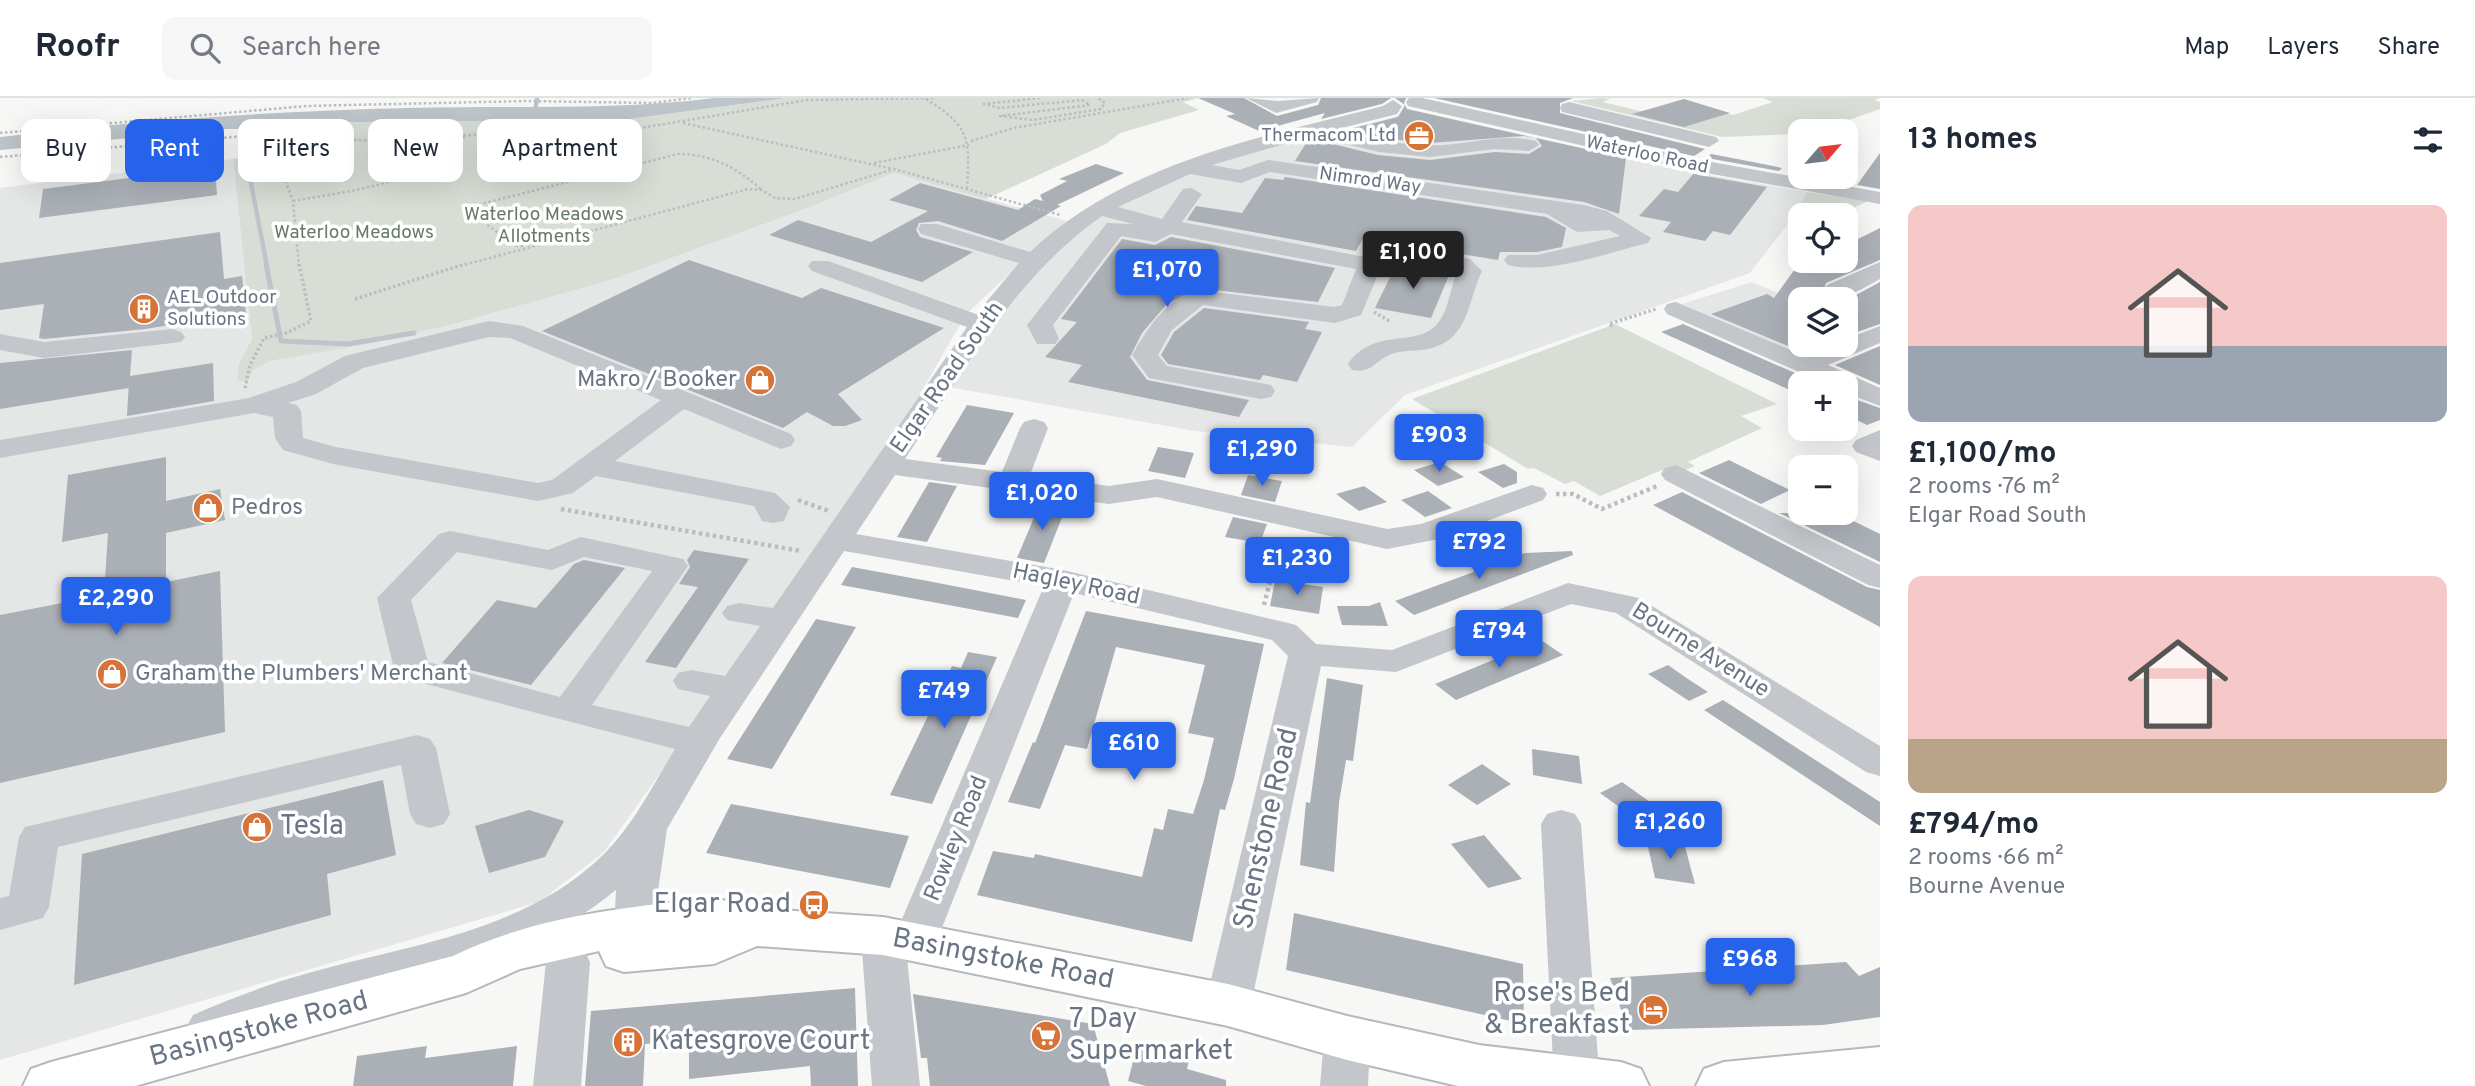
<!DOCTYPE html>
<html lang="en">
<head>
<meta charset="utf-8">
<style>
  :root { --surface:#fff; --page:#f6f6f7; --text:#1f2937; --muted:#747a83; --line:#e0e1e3; --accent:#2563eb }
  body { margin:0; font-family:Overpass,sans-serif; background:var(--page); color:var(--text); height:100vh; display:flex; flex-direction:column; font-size:26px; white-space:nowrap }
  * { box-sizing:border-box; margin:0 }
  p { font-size:23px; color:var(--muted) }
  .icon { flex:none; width:38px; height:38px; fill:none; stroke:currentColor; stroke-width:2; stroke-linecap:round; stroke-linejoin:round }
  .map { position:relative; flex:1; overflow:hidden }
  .drawer { display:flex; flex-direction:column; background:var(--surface); width:595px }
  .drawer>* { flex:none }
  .banner { position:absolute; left:21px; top:21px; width:665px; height:63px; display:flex; gap:14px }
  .needle { width:46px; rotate:62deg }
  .tools { position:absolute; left:1788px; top:21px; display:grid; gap:14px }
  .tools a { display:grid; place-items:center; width:70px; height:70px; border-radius:14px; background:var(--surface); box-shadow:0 7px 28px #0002; font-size:35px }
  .price { position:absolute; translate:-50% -60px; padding:0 16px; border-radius:7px; background:var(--accent); color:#fff; font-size:23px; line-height:46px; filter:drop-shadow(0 2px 4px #0008) }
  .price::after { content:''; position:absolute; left:50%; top:42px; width:21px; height:16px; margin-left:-10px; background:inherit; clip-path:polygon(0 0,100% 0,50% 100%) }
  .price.selected { background:#222; color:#fff }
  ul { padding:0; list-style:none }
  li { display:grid; align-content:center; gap:14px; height:371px; padding:0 28px }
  li span { display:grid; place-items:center; height:217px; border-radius:14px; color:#555 }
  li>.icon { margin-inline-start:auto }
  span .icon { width:126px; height:126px; fill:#fffc; stroke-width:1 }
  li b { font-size:30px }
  h2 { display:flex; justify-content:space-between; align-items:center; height:84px; padding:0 28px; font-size:30px }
  .pill { padding:0 24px; border-radius:14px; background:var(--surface); box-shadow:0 7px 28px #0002; font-size:24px; line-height:63px }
  .pill.selected { background:var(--accent); color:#fff }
  header { display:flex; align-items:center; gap:42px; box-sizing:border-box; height:98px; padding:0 35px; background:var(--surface); border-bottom:2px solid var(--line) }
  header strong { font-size:33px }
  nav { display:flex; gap:38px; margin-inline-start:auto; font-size:24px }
  .search { width:490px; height:63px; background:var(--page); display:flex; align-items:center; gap:18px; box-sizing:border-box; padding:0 24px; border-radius:14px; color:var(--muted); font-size:26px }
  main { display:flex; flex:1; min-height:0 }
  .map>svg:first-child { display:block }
  .built { fill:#e5e6e6 }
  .green { fill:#d8ded6 }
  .water { fill:#bdc5cb }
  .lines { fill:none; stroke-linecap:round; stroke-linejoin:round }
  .stream-far1 { stroke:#bdc5cb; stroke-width:4.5 }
  .stream { stroke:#bdc5cb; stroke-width:5 }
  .building { fill:#abb0b7 }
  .major-casing { stroke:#b5b8bc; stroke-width:4 }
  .path-far2 { stroke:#bbbdc0; stroke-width:2.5; stroke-dasharray:2.5 2.5; stroke-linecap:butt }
  .path-far1 { stroke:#bbbdc0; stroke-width:3.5; stroke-dasharray:2.5 2.5; stroke-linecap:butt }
  .path { stroke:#bbbdc0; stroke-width:4.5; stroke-dasharray:3.5 3.5; stroke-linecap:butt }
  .minor { fill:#c3c6ca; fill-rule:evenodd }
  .major { fill:#fff; fill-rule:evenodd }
  .labels { text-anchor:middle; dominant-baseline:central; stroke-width:7; stroke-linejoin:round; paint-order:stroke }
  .far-poi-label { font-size:19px; fill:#697484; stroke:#fff; text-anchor:end }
  .far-street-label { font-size:19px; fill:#697484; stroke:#fff }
  .far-park-label { font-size:19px; fill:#687b67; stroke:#fff }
  .street-label { font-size:23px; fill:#697484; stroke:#fff }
  .poi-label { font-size:23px; fill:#697484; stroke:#fff; text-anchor:start }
  .near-poi-label { font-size:28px; fill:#697484; stroke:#fff; text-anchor:start }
  .near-street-label { font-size:28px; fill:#697484; stroke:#fff }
</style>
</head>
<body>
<header>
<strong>Roofr</strong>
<div class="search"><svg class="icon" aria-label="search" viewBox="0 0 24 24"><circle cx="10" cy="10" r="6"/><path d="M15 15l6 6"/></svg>Search here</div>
<nav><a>Map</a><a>Layers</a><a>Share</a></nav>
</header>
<main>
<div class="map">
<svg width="1880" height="988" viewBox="0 0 1880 988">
  <rect width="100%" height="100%" fill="#f7f7f5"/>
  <path class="built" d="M1413,13L1674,71L1807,94L1791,122L1750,175L1405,297L1352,349L1195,333L949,289L1053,147L1182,70L1305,39L1372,26Z
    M233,61L252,241L239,268L238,283L270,263L363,247L617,180L813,108L894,75L1067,123L966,216L880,366L604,754L539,804L0,962V90Z
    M1752,184L1801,204V247H1830L1800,258L1682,206Z"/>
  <path class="green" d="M787,0H1199L1183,4L1199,12L1120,35L1106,46L986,101L894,75L813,108L617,180L457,225L363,247L270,263L253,273L248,282L238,283V268L252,241L233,61L251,58L249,40L265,28L441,22L629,21Z
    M1602,0L1610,1L1603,4L1676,22L1714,11L1733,17L1773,4L1763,0H1880L1874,2L1880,4V11L1817,33H1801V36L1722,39L1571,3Z
    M1807,94L1868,103L1838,117H1801V123L1791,122Z
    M1615,226L1777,306L1741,318L1762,330L1688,364L1695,368L1673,377L1662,372L1600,398L1574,383L1565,386L1534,370L1528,371L1412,301Z"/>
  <path class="water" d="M714,0H787L629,21L316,25C296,26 259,21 245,36L242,31H227L0,52V39C135,23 272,13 408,10C510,7 612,13 714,0Z"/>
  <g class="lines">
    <path class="stream-far1" d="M535,14L537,0
      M245,29L244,49L267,168"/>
    <path class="stream" d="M266,166L281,243L348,246L414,235"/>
  </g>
  <path class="building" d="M1198,0H1244L1277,18L1318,7L1321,0H1391L1382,6L1321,21L1325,15L1259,33L1226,18L1235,16Z
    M1395,0H1406L1404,5L1407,11L1626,60L1619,116L1584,104L1295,63L1308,42L1312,41L1378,57L1430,62L1495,54L1529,56L1542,48L1536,40L1524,38L1429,45L1389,41L1345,32L1398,19L1405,7Z
    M1434,0H1573L1560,5V15L1705,51L1694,58Z
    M1684,1L1730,15L1684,29L1632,16Z
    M1880,55V91L1857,87Z
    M1711,56L1753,64L1782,70L1779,73L1707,60Z
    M1096,66L1124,75L1057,107L1061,108L1002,143L938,123L919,125L916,132L920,139L973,154L922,184L769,137L798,122L871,144L928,113L889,102L920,85L1018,112L1035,101L1043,103L1040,97L1067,83L1059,81Z
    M215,69L217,97L39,120L43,91Z
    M1694,75V76L1767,89L1730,137L1713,133L1705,143L1663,134L1671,124L1639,118L1664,91L1678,94Z
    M1285,79L1546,119L1566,130L1562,149L1537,154H1500L1498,162L1406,147L1410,140L1367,133L1356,153L1187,122L1196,108L1242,115L1265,80L1283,82Z
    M1880,130V162L1826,185L1823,195L1801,201V247H1826L1805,255L1711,216L1767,196L1774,200L1795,171L1815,163H1846V147Z
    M220,134L224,181L242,178L246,215L145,231L44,241L39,240L44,206L0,212V165Z
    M1171,139L1335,170L1318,204L1198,190L1166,207L1142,235L1130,259L1147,282L1249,302L1239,319L1068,284L1082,267L1045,259L1077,224L1061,221L1122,141L1155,147Z
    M689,162L802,200L821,190L944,230L838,296L862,322L845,328H833L807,314L783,330L542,233Z
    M1397,165L1450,175L1431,220L1375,210Z
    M1880,184V226L1846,238V201H1839L1856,197Z
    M1204,210L1309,224L1305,231L1322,234L1297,284L1263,277L1260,282L1168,266L1161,257L1174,234Z
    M1683,226L1818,285H1801V297L1661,234Z
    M1880,248V287L1835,267Z
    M132,252L130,278L213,265L214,303L127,318L129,282V290L0,311V265Z
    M1846,298L1880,310V322L1867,327L1846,317Z
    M967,307L1014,315L985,367L940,363L942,360L936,359Z
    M1158,349L1194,355L1185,380L1148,373Z
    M166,359V403L220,391L225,422L166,435V484L220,473L225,634L0,685V517L104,497L108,435L62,444L68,377Z
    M1729,362L1753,374L1790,392L1761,406L1699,375Z
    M1440,364L1464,379L1438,388L1414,372Z
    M1504,366L1517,374V385L1503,390L1478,374Z
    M1248,377L1282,383L1275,404L1241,397Z
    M929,384L957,388L927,444L897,439Z
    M1364,388L1387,404L1359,413L1336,396Z
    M1428,393L1452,410L1425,419L1401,402Z
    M1682,394L1867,489L1880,492V529L1653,407Z
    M1041,403L1067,407L1044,465L1017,460Z
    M1779,415H1837L1880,436V464Z
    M1233,419L1267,426L1260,445L1225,439Z
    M694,452L749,461L676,570L645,564L698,489L679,486L690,469L687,462Z
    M1572,453L1573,457L1414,517L1395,503L1525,455Z
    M584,462L625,470L531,587L442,565L497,502L536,510L574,466Z
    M852,469L933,484L1026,502L1018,520L841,487Z
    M1275,482L1323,489L1319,516L1270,508Z
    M1380,504L1388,528L1342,527L1337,508H1369Z
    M1086,513L1264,546L1234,681L1225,712L1220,711L1192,844L977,797L993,753L1034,760L1035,756L1142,779L1154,730L1163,732L1168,711L1193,716L1204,682L1214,640L1188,635L1205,567L1116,549L1087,651L1065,647L1040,711L1008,704L1033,644L1035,645Z
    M816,521L856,529L772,671L727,661Z
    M1541,542L1563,557L1456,602L1435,586Z
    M968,554L997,559L932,706L890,697L952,568L961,570Z
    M1668,567L1688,581L1708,594L1689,603L1648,576Z
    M1327,580L1363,587L1353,663L1346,662L1339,705L1334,774L1300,767L1306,704L1310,705Z
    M1723,602L1880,704V728L1704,612Z
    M1532,651L1579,658L1582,686L1533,677Z
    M1482,666L1511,686L1477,707L1448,687Z
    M383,682L396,757L327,776L331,817L74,887L82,756Z
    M1622,684L1643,699L1665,715L1644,727L1600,695Z
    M731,706L819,722L909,738L890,790L706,755Z
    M529,712L564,723L545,759L489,775L475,728Z
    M1484,737L1495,750L1522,781L1488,790L1451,746Z
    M1646,740L1684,745L1695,786L1655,780Z
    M1294,815L1523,866L1524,926L1286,872Z
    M1846,864L1859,878L1880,869V919L1823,927L1628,932L1610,880Z
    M855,890L858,988H811L810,968L689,981V942L645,946L643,988H585L591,913Z
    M913,896L1093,926L1110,988H930L927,960H921Z
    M1138,944L1190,958L1187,971L1226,982V988H1146L1128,983Z
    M427,948L425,960L517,948L513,988H353L357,958Z"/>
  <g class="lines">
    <g class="major-casing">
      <path id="major" d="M715,800L752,810L883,819L1228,886L1347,918L1479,947L1621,964L1641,971L1649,988H1458L1347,962L1228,928L883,857L757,848L714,866L624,874L606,868L599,853L520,871L466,895L135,988H23L31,971L51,964L453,858C535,818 625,809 715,800Z
        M1880,949V988H1696L1704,971L1724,964Z"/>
    </g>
    <path class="path-far2" d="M1040,0L984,6L999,10L1082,2L1090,7L1000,18L1033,22L1101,11L1105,5L1098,0
      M926,1C970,29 970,40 967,90
      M683,25L893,71
      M0,35L306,8L527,3L652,5L692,0
      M268,36L293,103L299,168
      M971,43L1014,30L1188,0
      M0,59L268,36L387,44L518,33L629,32L807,2L936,0
      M874,65L969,47
      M293,103C354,92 421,87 464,38
      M523,148H517L476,119L477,107L678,56C712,56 737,70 762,92
      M460,168L748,91L762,92L775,100L795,101L894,71L1060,117"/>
    <path class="path-far1" d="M355,201L465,166
      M1374,214L1391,224
      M1846,220L1857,224
      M1612,228L1609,226L1656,211
      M245,290L250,267L264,240L286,235L311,223L299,166"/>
    <path class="path" d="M1556,396H1573L1602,411L1657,388
      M798,402L829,413
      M561,411L801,453
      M1264,507L1278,452L1300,456L1302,443"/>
    <path class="minor" d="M1246,0L1278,3L1319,0L1317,4L1276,15Z
      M1409,0H1422L1695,61L1880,94V106L1695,73L1408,8L1406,4Z
      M1393,2L1402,8L1397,16L1334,32C1369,41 1407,49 1443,47C1476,45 1503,35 1536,43L1539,47L1529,53L1495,51L1430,59L1379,54L1312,38L1212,67L1239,72L1268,62L1584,107L1607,113L1651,140L1648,145C1607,155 1549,177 1508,167L1504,162L1508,157H1537L1620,138L1609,132L1577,134L1547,116L1270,74L1241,85L1190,76L1118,109L1162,121L1183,91L1191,90L1202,96L1182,124L1365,159L1376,148L1384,146L1470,161L1482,173C1468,202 1469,240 1432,250C1418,254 1402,251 1389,257C1374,264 1370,276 1352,272L1348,266C1374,228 1417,251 1438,225C1449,211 1450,190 1457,174L1389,161L1381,169L1361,217L1335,225L1203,207L1172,232L1158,257L1167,268L1271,287L1275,293L1271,299L1261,301L1149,280L1132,257C1148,230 1166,200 1199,192L1334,209L1342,207L1356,171L1171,136L1155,144L1121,138L1053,227L1059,241L1055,246H1037L1027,227L1107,125L1133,126L1102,118C1015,179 964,272 905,361L1002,374L1020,330L1024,324L1034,321L1044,324L1048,330L1030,377L1109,388L1157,381L1387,431L1421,426L1532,387L1543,390L1547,396L1543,402L1439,441L1387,451L1157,399L1109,406L895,377L856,436L1063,472L1284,524L1296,527L1316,546L1392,552L1568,485L1639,500L1880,648V678L1866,674L1616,515L1571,506L1396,574L1321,568L1251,907L1244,920L1228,925L1212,920L1205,907L1288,558L1272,542L1074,495L936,845L929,857L914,862L907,860L920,988H872L861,838L868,826L883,821L899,828L1044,488L844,453L720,640L667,731L658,793L657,852L651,864L635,869L619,864L613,852L616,792C530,863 419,880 314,909C278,919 245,937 209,949L193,943L186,930L193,917C232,900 271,885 312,874C413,846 526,833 604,756C634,726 653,687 675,651L399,579L394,571L377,500L439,436L450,433L548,452L581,439L683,461L688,468L592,607L689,629L710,598L678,591L673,583L678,575L691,572L725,578L760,528L727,522L722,515L727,508L739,505L773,510L967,229L812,173L808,168L812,163H828L976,216L1019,165L921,136L918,131L921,126H937L1030,154C1125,64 1261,39 1383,8ZM457,454L552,472L584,459L652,473L560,599L428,564L411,502Z
      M1569,4L1716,39L1719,43L1709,49L1562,14L1560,10L1562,6Z
      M1880,164V181C1864,190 1846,202 1827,197L1824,192L1827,187Z
      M1676,204L1805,258L1832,247H1846V241L1880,228V245L1828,267L1880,290V308L1846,295V285H1824L1667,216L1664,211L1667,206Z
      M489,223L523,228L791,336L795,342L791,348L781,351L684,311L615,363L775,395L790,409L784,423L773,425L762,423L754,408L596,378L573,395L538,403L333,366L283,352L275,340L273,319L254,315L0,360V342L249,300L296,284L345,258ZM489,239L510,240L661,302L552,382L538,385L336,349L303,340L301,313L297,307L288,305L316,296L363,270Z
      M172,231L181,234L185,239L181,244L44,260L0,252V236L44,244Z
      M1880,332V363L1856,354L1852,348L1856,342Z
      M1676,367L1880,467V490L1868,487L1665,382L1661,376L1665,370Z
      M417,637L430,641L436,650L450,716L444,726L430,730L416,726L410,716L401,667L58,749L49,809L43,820L0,832V800L9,798L19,739L25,729Z
      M1561,712L1575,716L1581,726L1600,988H1556L1554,984L1541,726L1547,716Z
      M568,847L584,852L590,864L581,988H533L546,864L552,852Z
      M1347,921L1363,926L1370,940L1368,988H1320L1324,940L1331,926Z"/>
    <use href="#major" class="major"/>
  </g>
  <defs>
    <g id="office-disc" transform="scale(1.575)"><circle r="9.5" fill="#d77336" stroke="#fff"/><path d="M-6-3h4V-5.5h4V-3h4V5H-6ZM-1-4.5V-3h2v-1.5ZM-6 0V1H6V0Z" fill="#fff"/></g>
    <g id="building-disc" transform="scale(1.575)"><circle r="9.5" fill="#d77336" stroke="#fff"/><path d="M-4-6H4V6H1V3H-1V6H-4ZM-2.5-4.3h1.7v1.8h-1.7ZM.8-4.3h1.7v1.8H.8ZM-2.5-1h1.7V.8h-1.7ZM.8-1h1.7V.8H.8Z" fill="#fff"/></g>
    <g id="shop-disc" transform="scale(1.575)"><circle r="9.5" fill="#d77336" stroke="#fff"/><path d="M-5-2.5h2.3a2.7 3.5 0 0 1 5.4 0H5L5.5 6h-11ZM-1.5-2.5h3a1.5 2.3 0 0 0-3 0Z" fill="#fff"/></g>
    <g id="bus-disc" transform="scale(1.575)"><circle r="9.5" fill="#d77336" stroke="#fff"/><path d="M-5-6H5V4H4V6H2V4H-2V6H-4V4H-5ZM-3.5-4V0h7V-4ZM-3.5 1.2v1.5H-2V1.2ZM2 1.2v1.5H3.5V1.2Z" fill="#fff"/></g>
    <g id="hotel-disc" transform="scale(1.575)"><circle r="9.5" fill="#d77336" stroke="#fff"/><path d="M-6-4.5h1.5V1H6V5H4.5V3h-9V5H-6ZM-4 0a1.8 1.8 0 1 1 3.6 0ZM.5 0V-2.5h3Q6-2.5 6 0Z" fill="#fff"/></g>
    <g id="supermarket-disc" transform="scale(1.575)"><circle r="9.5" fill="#d77336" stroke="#fff"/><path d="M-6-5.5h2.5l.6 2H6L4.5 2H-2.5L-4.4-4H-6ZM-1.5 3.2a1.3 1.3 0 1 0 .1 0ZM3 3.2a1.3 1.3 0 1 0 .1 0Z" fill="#fff"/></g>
  </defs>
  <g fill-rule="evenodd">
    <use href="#office-disc" x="1419" y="38"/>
    <use href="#building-disc" x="144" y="211"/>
    <use href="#shop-disc" x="760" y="282"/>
    <use href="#shop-disc" x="208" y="410"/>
    <use href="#shop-disc" x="112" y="576"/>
    <use href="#shop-disc" x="257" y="729"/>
    <use href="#bus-disc" x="814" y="807"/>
    <use href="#hotel-disc" x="1653" y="912"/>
    <use href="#supermarket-disc" x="1046" y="938"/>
    <use href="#building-disc" x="628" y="944"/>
  </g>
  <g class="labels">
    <g class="far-poi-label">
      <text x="1396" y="38">Thermacom Ltd</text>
      <text x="167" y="200" text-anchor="start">AEL Outdoor<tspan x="167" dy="22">Solutions</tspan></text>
    </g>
    <g class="far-street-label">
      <text transform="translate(1647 57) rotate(12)">Waterloo Road</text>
      <text transform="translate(1370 83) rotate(8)">Nimrod Way</text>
    </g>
    <g class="far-park-label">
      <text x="544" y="117">Waterloo Meadows<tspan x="544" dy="22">Allotments</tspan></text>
      <text x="354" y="135">Waterloo Meadows</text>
    </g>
    <g class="street-label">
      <text transform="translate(948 280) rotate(-55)">Elgar Road South</text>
      <text transform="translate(1076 487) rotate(12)">Hagley Road</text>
      <text transform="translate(1700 553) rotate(32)">Bourne Avenue</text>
      <text transform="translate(957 741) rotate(-68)">Rowley Road</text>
    </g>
    <g class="poi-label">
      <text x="737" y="282" text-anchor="end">Makro / Booker</text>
      <text x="231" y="410">Pedros</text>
      <text x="135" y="576">Graham the Plumbers' Merchant</text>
    </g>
    <g class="near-poi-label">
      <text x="280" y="729">Tesla</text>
      <text x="791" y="807" text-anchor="end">Elgar Road</text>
      <text x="1630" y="896" text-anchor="end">Rose's Bed<tspan x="1630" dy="32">&amp; Breakfast</tspan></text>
      <text x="1069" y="922">7 Day<tspan x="1069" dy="32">Supermarket</tspan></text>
      <text x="651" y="944">Katesgrove Court</text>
    </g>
    <g class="near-street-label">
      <text transform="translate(1267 731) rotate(-77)">Shenstone Road</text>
      <text transform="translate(1003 862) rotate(11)">Basingstoke Road</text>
      <text transform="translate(259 932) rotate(-15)">Basingstoke Road</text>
    </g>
  </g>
</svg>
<div class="tools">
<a><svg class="needle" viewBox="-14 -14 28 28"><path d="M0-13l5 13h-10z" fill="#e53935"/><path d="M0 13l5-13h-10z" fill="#747a83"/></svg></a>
<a><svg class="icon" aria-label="locate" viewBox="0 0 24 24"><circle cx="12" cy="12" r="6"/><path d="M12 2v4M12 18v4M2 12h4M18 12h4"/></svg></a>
<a><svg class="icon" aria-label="layers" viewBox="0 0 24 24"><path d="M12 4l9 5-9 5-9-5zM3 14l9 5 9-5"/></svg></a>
<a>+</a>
<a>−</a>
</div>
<b class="price selected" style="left:1413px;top:193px">£1,100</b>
<b class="price" style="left:1167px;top:211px">£1,070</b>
<b class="price" style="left:1439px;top:376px">£903</b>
<b class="price" style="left:1262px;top:390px">£1,290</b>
<b class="price" style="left:1042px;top:434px">£1,020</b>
<b class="price" style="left:1479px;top:483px">£792</b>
<b class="price" style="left:1297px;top:499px">£1,230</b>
<b class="price" style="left:116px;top:539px">£2,290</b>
<b class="price" style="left:1499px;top:572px">£794</b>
<b class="price" style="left:944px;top:632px">£749</b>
<b class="price" style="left:1134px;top:684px">£610</b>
<b class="price" style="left:1670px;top:763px">£1,260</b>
<b class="price" style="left:1750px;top:900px">£968</b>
<div class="banner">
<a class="pill">Buy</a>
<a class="pill selected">Rent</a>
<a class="pill">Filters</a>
<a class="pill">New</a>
<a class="pill">Apartment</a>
</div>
</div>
<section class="drawer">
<h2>13 homes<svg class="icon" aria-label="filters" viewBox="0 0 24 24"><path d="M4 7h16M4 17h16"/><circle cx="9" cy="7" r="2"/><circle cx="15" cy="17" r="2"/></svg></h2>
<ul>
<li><span style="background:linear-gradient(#f6c9c9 65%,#9aa5b1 0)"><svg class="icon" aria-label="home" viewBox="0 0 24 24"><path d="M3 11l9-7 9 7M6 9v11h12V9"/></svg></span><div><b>£1,100/mo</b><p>2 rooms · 76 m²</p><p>Elgar Road South</p></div></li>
<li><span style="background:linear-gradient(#f6c9c9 75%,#b9a48a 0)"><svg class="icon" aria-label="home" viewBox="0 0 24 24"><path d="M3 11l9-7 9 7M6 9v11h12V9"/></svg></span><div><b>£794/mo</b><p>2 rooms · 66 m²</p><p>Bourne Avenue</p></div></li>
</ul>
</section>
</main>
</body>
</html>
